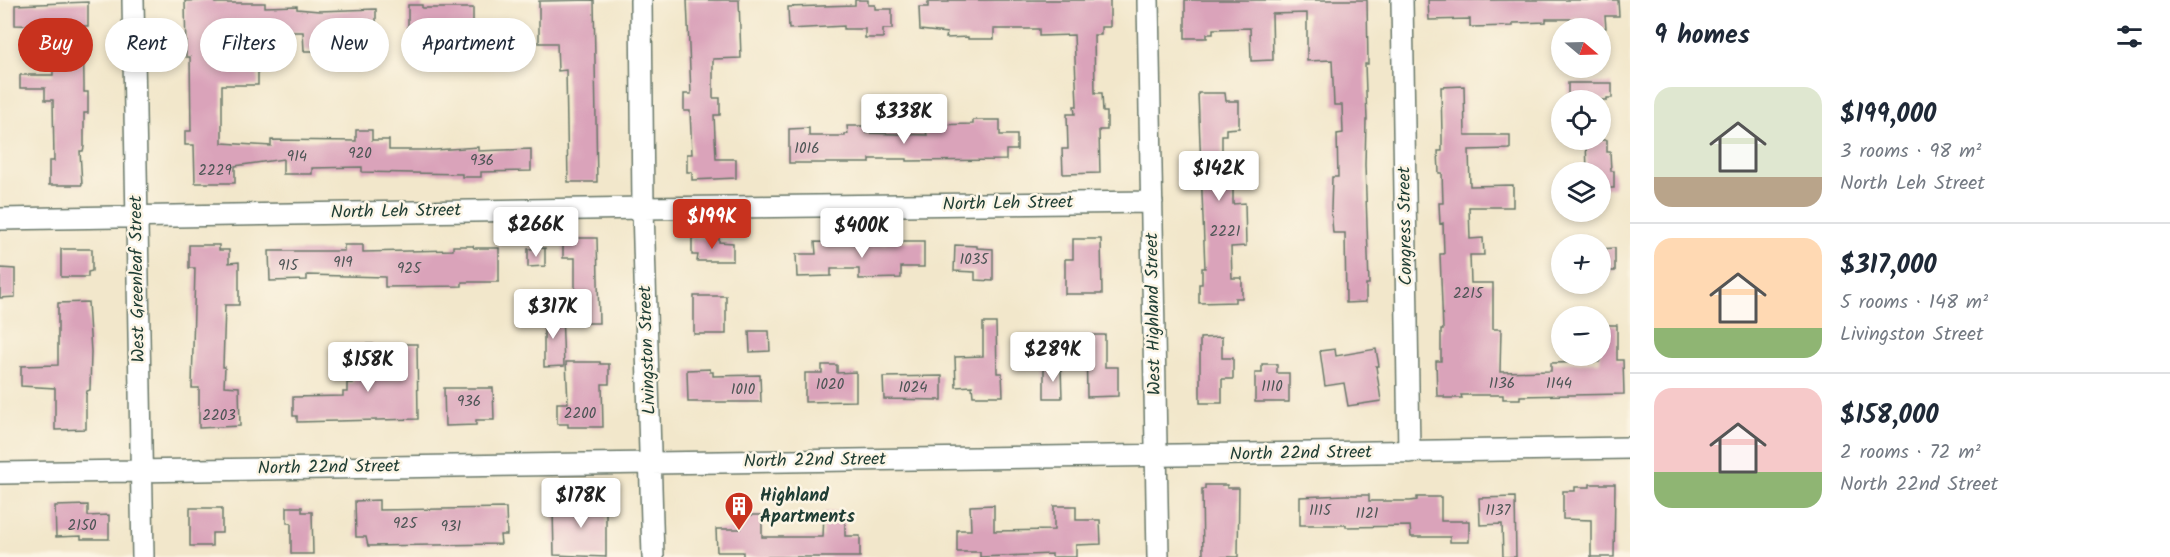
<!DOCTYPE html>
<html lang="en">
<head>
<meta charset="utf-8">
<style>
  :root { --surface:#fff; --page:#f2f2f3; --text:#1f2937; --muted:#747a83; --line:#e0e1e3; --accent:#c8321e }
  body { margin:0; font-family:Kalam,sans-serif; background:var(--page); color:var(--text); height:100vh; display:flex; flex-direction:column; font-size:22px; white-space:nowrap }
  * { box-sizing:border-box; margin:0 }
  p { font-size:20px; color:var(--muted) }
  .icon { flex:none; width:33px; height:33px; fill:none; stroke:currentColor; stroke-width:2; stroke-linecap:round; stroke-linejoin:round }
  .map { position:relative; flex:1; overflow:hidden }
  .panel { display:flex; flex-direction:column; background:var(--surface); width:540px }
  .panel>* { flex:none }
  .hud { position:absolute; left:18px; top:18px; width:570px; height:54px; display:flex; gap:12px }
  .needle { width:39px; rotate:109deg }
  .controls { position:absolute; left:1551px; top:18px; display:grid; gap:12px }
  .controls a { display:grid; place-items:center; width:60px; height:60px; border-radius:50%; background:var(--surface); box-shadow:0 3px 9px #0003; font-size:30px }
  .price { position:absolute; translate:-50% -51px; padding:0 14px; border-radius:6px; background:#fff; color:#222; font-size:20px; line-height:39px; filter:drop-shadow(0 2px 3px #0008) }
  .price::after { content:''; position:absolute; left:50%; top:36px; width:18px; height:14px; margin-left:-9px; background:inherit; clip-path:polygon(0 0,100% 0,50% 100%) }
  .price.active { background:var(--accent); color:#fff }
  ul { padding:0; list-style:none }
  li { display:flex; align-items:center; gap:18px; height:150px; padding:0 24px }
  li+li { border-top:2px solid var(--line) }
  li span { display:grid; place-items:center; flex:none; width:168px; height:120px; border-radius:18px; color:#555 }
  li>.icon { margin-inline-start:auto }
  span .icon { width:72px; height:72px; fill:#fffc; stroke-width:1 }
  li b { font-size:26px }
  h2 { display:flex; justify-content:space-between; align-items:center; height:72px; padding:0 24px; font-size:26px }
  .pill { padding:0 21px; border-radius:27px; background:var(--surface); box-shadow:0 3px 9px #0003; font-size:21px; line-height:54px }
  .pill.active { background:var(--accent); color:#fff }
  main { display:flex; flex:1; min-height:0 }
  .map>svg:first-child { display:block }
  .building { fill:#daa3ba }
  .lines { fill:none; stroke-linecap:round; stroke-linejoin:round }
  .minor-casing { stroke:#697869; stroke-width:24 }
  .minor { stroke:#fff; stroke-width:21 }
  .labels { text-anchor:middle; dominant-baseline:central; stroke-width:5; stroke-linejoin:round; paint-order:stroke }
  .number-label { font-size:15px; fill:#4e5656 }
  .street-label { font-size:18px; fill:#1f3d34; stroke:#fcf5e5 }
  .poi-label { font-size:18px; font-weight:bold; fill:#1f3d34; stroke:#fcf5e5; text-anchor:start }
</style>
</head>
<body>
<main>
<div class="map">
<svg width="1630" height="557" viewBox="0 0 1630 557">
  <rect width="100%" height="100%" fill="#fcf5e5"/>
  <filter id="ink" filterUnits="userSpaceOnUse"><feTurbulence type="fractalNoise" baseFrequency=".0167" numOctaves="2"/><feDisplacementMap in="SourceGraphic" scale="12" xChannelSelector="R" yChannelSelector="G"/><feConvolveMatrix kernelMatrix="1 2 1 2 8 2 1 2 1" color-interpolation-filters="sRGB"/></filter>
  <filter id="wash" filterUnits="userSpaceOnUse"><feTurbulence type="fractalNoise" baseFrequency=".008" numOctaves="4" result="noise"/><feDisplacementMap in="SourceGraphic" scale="24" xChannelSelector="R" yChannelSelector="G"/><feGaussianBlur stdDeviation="1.35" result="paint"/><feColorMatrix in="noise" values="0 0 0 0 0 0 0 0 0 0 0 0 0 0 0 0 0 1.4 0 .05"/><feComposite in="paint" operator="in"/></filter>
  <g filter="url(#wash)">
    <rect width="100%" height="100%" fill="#f2e7cb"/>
    <g id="blocks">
      <path class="building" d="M215,0V3H265V7L297,6V9L319,11L376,9V39H351V32H320L321,51H304L303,32H283V24L220,23L221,56H258V85H222V143L271,146V140L356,141V130H372V140H389V150H435L478,147V151L531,149V171L481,172V177H462V174L362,172V167L312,168V174H283V159L235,166V183H195L194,145H185V131H191L190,57H186L185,1Z
        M594,0L597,182H568L566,70L558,71L557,43H539V1Z
        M687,0H739L741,58L713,59V98H720V115H714L716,159H736V178L692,180V172H687V154H692L690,111H684V94H691Z
        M855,0H868V5H875V9H892V29H883V38H865V29H844V26L789,29L788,7L855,5Z
        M949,0H1110V27H1101V35H1094L1095,93H1102L1103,112H1107V130H1099L1100,173L1063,174L1062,149H1068L1067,114H1075L1074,106H1077L1074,35L1039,36V29H994V39H968V37L946,38L947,33L920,30L919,7H928V2H949Z
        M1185,0H1367L1368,64H1365L1367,120H1366L1365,165L1369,284H1366V302L1346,303L1345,233H1333L1331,209L1332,177H1338L1337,134L1343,133L1342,105H1334L1332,60L1307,61V13L1272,14L1273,60L1251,61L1250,28L1213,29V34H1207V38H1185Z
        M1428,0H1618L1619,16H1605L1606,28H1584V19H1546V22L1513,23V26L1470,27V19L1429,20Z
        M88,2V26H83L84,84V92H88V113H84V147L83,151H80L82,185H49V161H54L53,100H45V88H20V75H53L52,26L15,25V5Z
        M408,5H422V8H473V30L408,31Z
        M1568,83H1612V98H1607V100H1568Z
        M1464,86L1465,135H1510V149L1469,150L1470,186L1513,185V207H1469L1470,239L1483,238L1484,255H1470L1471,283H1493V329H1501L1500,372L1551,371V363L1599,362L1600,360V325H1617V360H1623L1624,394L1520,396V399H1503V395H1461L1462,398H1444V396H1437L1436,361H1441V330H1443L1440,254H1444L1443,223L1440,224L1439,203H1443L1442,173H1439L1438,151H1442V136L1441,87Z
        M1198,93H1225L1226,101H1239V128L1226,129V135H1222V177H1233V204L1245,203L1246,246L1231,247L1232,278H1242V298H1235V302L1199,303V284H1202V268H1205Z
        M973,120H1000V135H1017V150H1006V160L907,161V159H870V163H789V129L809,128V136H845V134H848L847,126H866V133L927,135L926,131H929V125L973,124Z
        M1586,140H1607V152H1610L1611,171H1614V188H1600V172H1587Z
        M575,238H597L599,323H569V302L575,301V258H563V243H575Z
        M692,238H719V242L733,243V261H697L698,255H692Z
        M1073,239H1101L1102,294H1065V259H1073Z
        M887,241H924V267H901V278L859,279V269H831V276L797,277L796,254H816L815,242L887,244Z
        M189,245H219V250H229V263L239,262V305H225L223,367H225L224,386L239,387L240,426L199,428V388H192L195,268H189Z
        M344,245H363V252L453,250V246H473L474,248H499V282H462V286L385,287V277L307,275V280L270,281L269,251H344Z
        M955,245L977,246V248L993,249V281L975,280V272L954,271Z
        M545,248V266L528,267V249Z
        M1615,248V271H1600V249Z
        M61,249H92V271L88,272V277H61Z
        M0,268L15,269V297L0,298Z
        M694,296H726V334H694Z
        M88,302L91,352L90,390L87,391L86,395V429L55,430V388L21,386V366L58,365V303Z
        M544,312H562L564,366L544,367Z
        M983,323H996L997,373H1002L1003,396H973L972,386L956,387L955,357L983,356Z
        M749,331H769L770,351L750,352Z
        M1086,335H1105V367H1118V396L1087,397Z
        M1222,337V358H1233V379H1222V403H1200V338Z
        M353,344H373V379L401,378V344H417L418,419L297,422V416H293V397L343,396V392H347V383H353Z
        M1335,349L1336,356L1376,349L1379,366H1376L1381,401L1348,406L1344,383L1325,386L1320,351Z
        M566,362H600V364H609V384H602L603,427H568V424H557V403H568Z
        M1262,364H1277V373H1289V402H1255V373H1262Z
        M822,365H837V373L856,372V401L805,402V373H822Z
        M1044,368H1061L1062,398H1044Z
        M710,369V372H713V376L760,375L761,402H688L687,370Z
        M942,376V400L884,399L883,377Z
        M444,388H493L494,420H476V425L445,426Z
        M1590,484H1615L1614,557H1591V520L1563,519V491H1575V487H1590Z
        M1205,485H1227V488H1239L1238,557H1203L1202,489H1205Z
        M1345,495H1369V501H1410L1417,500V497H1441V521H1469V542H1450V537H1411L1410,526L1346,527V525H1300V497Z
        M1515,497L1516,557H1503L1502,524L1480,525L1479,498Z
        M591,498H606V557L554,555L553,509L570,508V502L591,501Z
        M379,500V510L506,508L507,535H500L501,544L368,546L366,537H356L355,501Z
        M88,505V516L109,515V539H81V536L56,537L55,506Z
        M994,505V531L1054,530V506H1076V520H1100L1101,544L1076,545V557H1052V554L980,557V552H957V530H971L970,506Z
        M287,507H302V512H312L313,554H291V523H287Z
        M190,508H222V533H212V546H190Z
        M824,512H845V536H860V557H743V552H717L716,529H741V515H762V537H823Z"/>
    </g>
  </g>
  <g filter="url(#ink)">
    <use href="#blocks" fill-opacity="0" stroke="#697869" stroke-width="1.5"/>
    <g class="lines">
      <g class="minor-casing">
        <path id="minor" d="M133,0L143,557
          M641,0L643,208L653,557
          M1148,0L1158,557
          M1402,0L1409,452
          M0,219L643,208L1152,202
          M0,473L1630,448"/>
      </g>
      <use href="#minor" class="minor"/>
    </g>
  </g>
  <defs>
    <g id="building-pin" transform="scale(1.5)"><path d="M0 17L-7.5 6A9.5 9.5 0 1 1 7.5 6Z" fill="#c8321e" stroke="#fcf5e5"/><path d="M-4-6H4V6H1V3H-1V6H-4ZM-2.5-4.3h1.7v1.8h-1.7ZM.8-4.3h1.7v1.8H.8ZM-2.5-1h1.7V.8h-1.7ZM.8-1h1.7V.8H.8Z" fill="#fff"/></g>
  </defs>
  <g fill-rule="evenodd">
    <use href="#building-pin" x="739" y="506"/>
  </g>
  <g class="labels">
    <g class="number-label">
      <text x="807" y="149">1016</text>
      <text x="360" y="154">920</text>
      <text x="297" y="157">914</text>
      <text x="482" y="161">936</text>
      <text x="215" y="171">2229</text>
      <text x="1225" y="232">2221</text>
      <text x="974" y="260">1035</text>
      <text x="343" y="263">919</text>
      <text x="288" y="266">915</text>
      <text x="409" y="269">925</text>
      <text x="1468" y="294">2215</text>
      <text x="1502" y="384">1136</text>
      <text x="1559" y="384">1144</text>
      <text x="830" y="385">1020</text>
      <text x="1272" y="387">1110</text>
      <text x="913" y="388">1024</text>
      <text x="743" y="390">1010</text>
      <text x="469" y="402">936</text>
      <text x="580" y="414">2200</text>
      <text x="219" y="416">2203</text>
      <text x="1320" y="511">1115</text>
      <text x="1498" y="511">1137</text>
      <text x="1367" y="514">1121</text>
      <text x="405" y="524">925</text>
      <text x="82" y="526">2150</text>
      <text x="451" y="527">931</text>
    </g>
    <g class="street-label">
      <text transform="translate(1008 204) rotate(-1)">North Leh Street</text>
      <text transform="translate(396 212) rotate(-1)">North Leh Street</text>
      <text transform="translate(1406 226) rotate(-91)">Congress Street</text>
      <text transform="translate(138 279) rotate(-91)">West Greenleaf Street</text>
      <text transform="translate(1154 314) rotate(-91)">West Highland Street</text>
      <text transform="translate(648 350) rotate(-92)">Livingston Street</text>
      <text transform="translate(1301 454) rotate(-1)">North 22nd Street</text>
      <text transform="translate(815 461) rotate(-1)">North 22nd Street</text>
      <text transform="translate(329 468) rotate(-1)">North 22nd Street</text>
    </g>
    <g class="poi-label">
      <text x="760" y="496">Highland<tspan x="760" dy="21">Apartments</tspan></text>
    </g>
  </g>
</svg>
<div class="controls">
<a><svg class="needle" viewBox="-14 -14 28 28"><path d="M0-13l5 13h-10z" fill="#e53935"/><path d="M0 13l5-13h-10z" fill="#747a83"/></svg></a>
<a><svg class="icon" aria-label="locate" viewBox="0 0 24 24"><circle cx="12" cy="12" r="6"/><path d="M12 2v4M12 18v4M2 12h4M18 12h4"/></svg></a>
<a><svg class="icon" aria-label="layers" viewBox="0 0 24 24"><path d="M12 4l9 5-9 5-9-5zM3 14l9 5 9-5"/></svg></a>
<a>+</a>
<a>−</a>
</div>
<b class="price" style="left:904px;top:145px">$338K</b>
<b class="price" style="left:1219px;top:202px">$142K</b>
<b class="price active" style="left:712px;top:250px">$199K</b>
<b class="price" style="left:536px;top:258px">$266K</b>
<b class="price" style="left:862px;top:259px">$400K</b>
<b class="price" style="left:553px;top:340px">$317K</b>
<b class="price" style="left:1053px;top:383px">$289K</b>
<b class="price" style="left:368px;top:393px">$158K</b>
<b class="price" style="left:581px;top:529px">$178K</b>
<div class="hud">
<a class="pill active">Buy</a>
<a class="pill">Rent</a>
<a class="pill">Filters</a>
<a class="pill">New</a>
<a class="pill">Apartment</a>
</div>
</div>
<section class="panel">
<h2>9 homes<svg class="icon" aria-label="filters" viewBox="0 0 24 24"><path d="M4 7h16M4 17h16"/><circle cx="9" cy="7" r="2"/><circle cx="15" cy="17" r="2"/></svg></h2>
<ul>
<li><span style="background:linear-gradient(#dfe7d0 75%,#b9a48a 0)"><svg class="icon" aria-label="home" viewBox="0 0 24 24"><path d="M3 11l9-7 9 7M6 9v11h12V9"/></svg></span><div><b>$199,000</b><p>3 rooms · 98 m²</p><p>North Leh Street</p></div></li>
<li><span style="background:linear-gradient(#ffd9b3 75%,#8fb573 0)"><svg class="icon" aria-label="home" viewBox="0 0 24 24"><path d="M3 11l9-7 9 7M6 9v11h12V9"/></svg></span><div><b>$317,000</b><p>5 rooms · 148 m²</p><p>Livingston Street</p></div></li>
<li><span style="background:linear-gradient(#f6c9c9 70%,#8fb573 0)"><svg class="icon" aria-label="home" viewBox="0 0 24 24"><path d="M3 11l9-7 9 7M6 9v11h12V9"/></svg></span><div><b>$158,000</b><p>2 rooms · 72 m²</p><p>North 22nd Street</p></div></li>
</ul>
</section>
</main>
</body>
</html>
